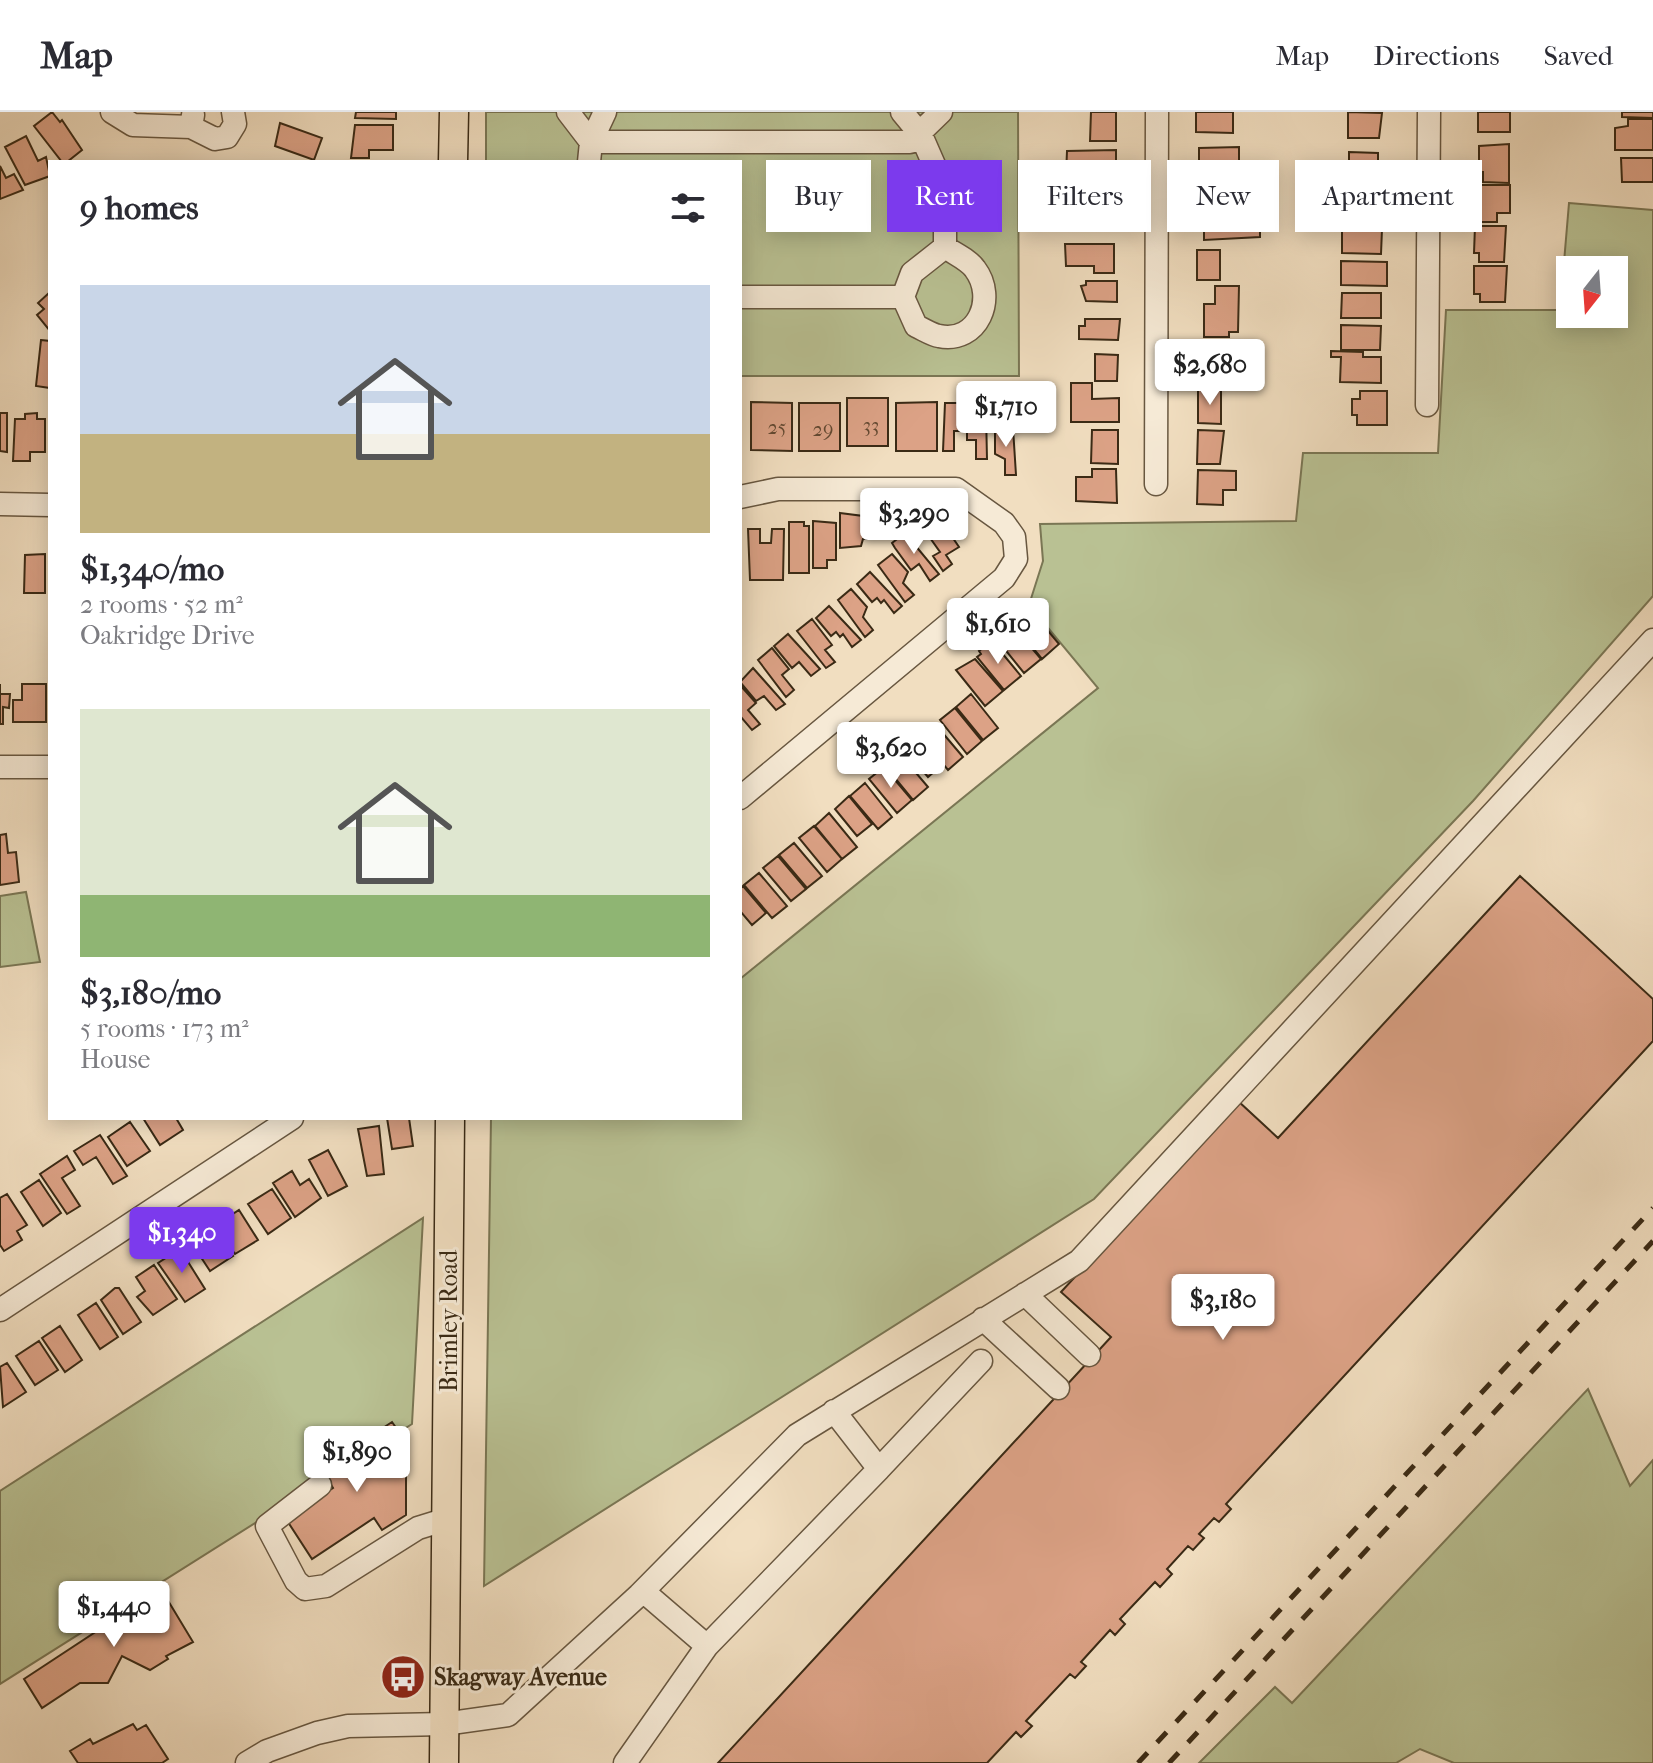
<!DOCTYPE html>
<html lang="en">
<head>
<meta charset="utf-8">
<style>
  :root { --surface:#fff; --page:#f2f2f3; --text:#2b2b33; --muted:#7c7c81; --line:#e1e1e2; --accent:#7c3aed }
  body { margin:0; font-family:"IM FELL French Canon",serif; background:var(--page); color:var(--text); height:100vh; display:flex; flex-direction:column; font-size:30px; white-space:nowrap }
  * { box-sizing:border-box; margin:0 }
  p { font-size:26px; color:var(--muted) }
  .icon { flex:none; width:44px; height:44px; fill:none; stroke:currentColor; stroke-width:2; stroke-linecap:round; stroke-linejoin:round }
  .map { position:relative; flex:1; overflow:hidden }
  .details { position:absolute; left:48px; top:48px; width:694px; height:960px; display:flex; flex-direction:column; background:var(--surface); border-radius:0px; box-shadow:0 4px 20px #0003 }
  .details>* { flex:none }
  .top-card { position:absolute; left:766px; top:48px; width:760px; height:72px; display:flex; gap:16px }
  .needle { width:52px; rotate:197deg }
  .tools { position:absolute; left:1556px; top:144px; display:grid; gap:16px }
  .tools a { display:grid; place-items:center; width:72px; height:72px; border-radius:0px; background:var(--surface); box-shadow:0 4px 20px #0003; font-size:40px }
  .price { position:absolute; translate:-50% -68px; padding:0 18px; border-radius:8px; background:#fff; color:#222; font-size:26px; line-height:52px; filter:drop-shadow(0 2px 4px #0008) }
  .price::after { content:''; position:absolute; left:50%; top:48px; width:24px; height:18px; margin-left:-12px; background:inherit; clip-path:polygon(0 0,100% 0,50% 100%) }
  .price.active { background:var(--accent); color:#fff }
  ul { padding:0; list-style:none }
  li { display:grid; align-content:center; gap:16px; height:424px; padding:0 32px }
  li span { display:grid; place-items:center; height:248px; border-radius:0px; color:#555 }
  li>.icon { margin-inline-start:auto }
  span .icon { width:144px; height:144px; fill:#fffc; stroke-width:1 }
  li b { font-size:34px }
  h2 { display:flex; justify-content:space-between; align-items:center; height:96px; padding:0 32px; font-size:34px }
  .tag { padding:0 28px; border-radius:0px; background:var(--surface); box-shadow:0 4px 20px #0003; font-size:28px; line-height:72px }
  .tag.active { background:var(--accent); color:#fff }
  header { display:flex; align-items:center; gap:48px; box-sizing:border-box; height:112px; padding:0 40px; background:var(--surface); border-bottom:2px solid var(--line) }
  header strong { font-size:38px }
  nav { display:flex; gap:44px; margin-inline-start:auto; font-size:28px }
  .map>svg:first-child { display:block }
  .green { fill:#b9c193; stroke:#7a7654; stroke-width:2; fill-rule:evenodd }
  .building { fill:#dca286; stroke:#3a2a15; stroke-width:2 }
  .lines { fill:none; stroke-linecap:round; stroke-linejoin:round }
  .minor-casing { stroke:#685740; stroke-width:25 }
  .major-casing { stroke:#3a2a15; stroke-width:31 }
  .minor { stroke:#f6ead6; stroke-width:22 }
  .major { stroke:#f1dec0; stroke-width:28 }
  .rail { stroke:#3a2a15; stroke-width:5; stroke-dasharray:14 14; stroke-linecap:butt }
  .labels { text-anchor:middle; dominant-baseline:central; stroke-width:6; stroke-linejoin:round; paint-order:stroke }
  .number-label { font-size:20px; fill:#624831 }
  .street-label { font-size:24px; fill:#3a2a15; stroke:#f6ead6 }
  .poi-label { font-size:24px; font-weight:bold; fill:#3a2a15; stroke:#f6ead6; text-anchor:start }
</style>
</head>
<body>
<header>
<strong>Map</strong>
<nav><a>Map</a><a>Directions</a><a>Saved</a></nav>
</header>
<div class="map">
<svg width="1653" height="1651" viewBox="0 0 1653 1651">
  <rect width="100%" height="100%" fill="#f1dec0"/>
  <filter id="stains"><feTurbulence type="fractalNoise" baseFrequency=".0025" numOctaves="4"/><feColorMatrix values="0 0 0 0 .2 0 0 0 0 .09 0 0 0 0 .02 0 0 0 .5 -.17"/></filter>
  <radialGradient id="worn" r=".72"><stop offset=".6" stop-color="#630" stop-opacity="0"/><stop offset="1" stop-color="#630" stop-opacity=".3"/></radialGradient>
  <path class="green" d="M486,0H1018L1019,264H740V50H486Z
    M1569,91L1653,98V484L1473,689L1094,1087L484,1474L491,1006H740V867L1098,576L1029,493L1043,449L1040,412L1296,409L1303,341H1438L1446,198H1560ZM1570,158H1614V202H1570Z
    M26,780L40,850L0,855V784Z
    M423,1106L412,1312L0,1572V1379Z
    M1588,1277L1630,1374L1653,1348V1651H1454L1420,1637L1396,1651H1199L1275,1575L1292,1591Z"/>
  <path class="building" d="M52,0L60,10L62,8L82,38L67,50H62L34,14Z
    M356,0H396V7L355,6Z
    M1091,0H1116V29H1090Z
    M1196,0H1233V21L1196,20Z
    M1348,0L1382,1L1379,26H1348Z
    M1478,0H1510V20H1478Z
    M1622,0H1653V6L1622,5Z
    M1628,7H1653V38H1615V16L1628,14Z
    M280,11L322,26L314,48L275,34Z
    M355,13H393V38H369V46H351Z
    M26,24L38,49L46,45L50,64L25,73L5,35Z
    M1509,32V71L1483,70V60H1479V34Z
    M1239,35V65L1199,68V36Z
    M1116,38V68L1066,64L1067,39Z
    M1349,40L1378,41V68H1349Z
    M1621,46H1653V70H1622Z
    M0,54L6,66L14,62L23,78L0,87Z
    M1204,70L1260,73V95L1213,94L1214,88H1204Z
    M1339,70L1364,71V81H1383V109L1351,108V83H1339Z
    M1479,73H1510V101H1497V110H1474Z
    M953,82H980V88H988V96H980V102H953Z
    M1096,85H1119L1120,98H1123L1120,111H1096Z
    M1218,103H1260V125L1204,128V110H1218Z
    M1475,114H1506L1504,150H1479V141H1474Z
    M1342,116L1382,117L1381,142L1342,141Z
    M1065,132H1114V161H1094V154H1066Z
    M1197,138H1220V168H1197Z
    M1341,149L1387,150V174L1341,173Z
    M1474,154H1507L1505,190H1480V182H1474Z
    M1086,169H1117V190L1086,189L1081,174L1086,173Z
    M1215,174H1239L1238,220H1229V225H1204V192H1215Z
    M50,180V219L37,203L44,197L38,191Z
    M1342,181H1381V206H1341Z
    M1085,207H1120L1118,228L1079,227V214H1085Z
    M1341,213L1381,214L1380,238H1341Z
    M41,228L50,229V276L36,274Z
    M1331,239L1363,240V245H1381V271L1340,270L1341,245H1331Z
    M1095,242L1118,243L1117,269H1095Z
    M1207,244H1214V248H1231V268H1199L1201,248H1207Z
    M1071,271H1092V287L1119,286V310H1071Z
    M1198,278H1221V312L1198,311Z
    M1360,279H1387V313H1357V303H1352V287H1360Z
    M847,286H888V334H847Z
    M751,290L792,291V339L751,338Z
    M937,290V339H896V291Z
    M799,291H840V339H799Z
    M945,291H964V319H954V339H943Z
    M967,292H977V300H986L987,347H976V328H967Z
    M0,301H7V340L0,339Z
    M37,301V307H45V340H30V349H13L15,307H25V302Z
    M1013,316L1016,363H1005V347L995,342V317Z
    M1092,318H1118V352L1091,351Z
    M1198,318L1224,319L1220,352H1197Z
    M1092,357H1116L1117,391L1076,389V365H1092Z
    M1198,358L1236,359V378H1223V393L1197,392Z
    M840,401L863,404V410H876V417L869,427H863L861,434L840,436Z
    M813,409L836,411V448H827V456H813Z
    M789,410H804V414H809V461H789Z
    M944,413L959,435L946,443L952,452L943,459L933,444L940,440L928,423Z
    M748,417H760V431H771L772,417H784L783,468H750Z
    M905,421L939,462L930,469L919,452L911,458L895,436L892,431Z
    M45,442V481H24L25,443Z
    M892,442L908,460L903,471L914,483L905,490L878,453Z
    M870,460L902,494L894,501L884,488L881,491L877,486L872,490L857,472Z
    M851,477L867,495L863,505L873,518L865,525L838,488Z
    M829,494L861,528L852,535L843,522L840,525L836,520L831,524L816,506Z
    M1030,497L1059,532L1042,547L1015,514L1019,510L1016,507Z
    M812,507L832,533L825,538L835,550L826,556L797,519Z
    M1014,515L1041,547L1024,561L995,525L1007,516L1009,519Z
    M788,522L820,557L811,564L799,550L792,556L774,534Z
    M992,529L1021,564L1004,578L977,545L981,542L979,539Z
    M772,536L789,557L782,563L794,578L786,585L758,548Z
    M975,547L1003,579L985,594L956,558Z
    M753,556L785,592L776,598L764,584L756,589L740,570Z
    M0,572V582H10L9,596L3,595V612H0Z
    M22,572H46V610H13V588H22Z
    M740,573L756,591L748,598L760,612L752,618L740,604Z
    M971,582L998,616L983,628L956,595Z
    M955,596L982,629L967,642L940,608Z
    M935,612L963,645L948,658L920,624Z
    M920,626L942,653L928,665L905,638Z
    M900,642L928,675L913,688L885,654Z
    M884,655L912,688L897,701L869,667Z
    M865,671L892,705L878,717L850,684Z
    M849,684L872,712L857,724L835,697Z
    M829,701L857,735L842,747L815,714Z
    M814,714L842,747L827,760L799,726Z
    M6,722L8,741L16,740L19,770L0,773V723Z
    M794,731L822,764L807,776L779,743Z
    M778,744L806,777L791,789L763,756Z
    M759,761L787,794L772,806L744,773Z
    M1520,764L1653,887V929L1226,1392L1231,1397L1219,1410L1214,1406L1199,1422L1204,1426L1193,1438L1188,1434L1167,1457L1172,1462L1160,1475L1155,1470L1120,1507L1125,1512L1115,1523L1110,1518L1081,1550L1086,1554L1075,1566L1070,1562L1026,1609L1032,1614L1021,1625L1016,1620L987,1651H718L1111,1225L1061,1180L1238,989L1278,1026Z
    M743,774L766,801L752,813L740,799V777Z
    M143,1006H176L183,1018L160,1033Z
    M387,1006H409L413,1034L392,1037Z
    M130,1010L150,1039L127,1054L108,1025Z
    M379,1014L384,1062L367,1064L358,1017Z
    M100,1023L127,1064L113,1072L96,1045L83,1053L74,1039Z
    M328,1038L347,1074L328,1084L309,1048Z
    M67,1044L75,1058L62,1066L80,1094L67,1102L40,1062Z
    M292,1059L300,1073L309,1067L321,1086L295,1105L273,1071Z
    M39,1068L61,1101L43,1114L21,1080Z
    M272,1077L291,1106L268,1122L248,1092Z
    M7,1082L27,1113L17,1119L22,1128L4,1139L0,1133V1086Z
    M239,1098L258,1128L235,1142L216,1113Z
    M213,1115L233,1144L210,1159L191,1130Z
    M180,1137L205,1177L185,1190L158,1151Z
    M154,1153L177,1187L153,1203L137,1185L145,1179L136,1165Z
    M115,1176H119L141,1210L123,1222L101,1188Z
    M96,1191L118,1225L100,1237L78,1203Z
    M60,1214L82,1248L65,1260L42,1226Z
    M39,1229L58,1258L35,1273L16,1244Z
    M7,1251L26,1280L3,1295L0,1255Z
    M392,1310L406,1330L400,1339L406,1349V1403L382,1418L374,1406L312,1447L286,1407L333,1376L327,1366L346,1353L340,1344Z
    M161,1477L193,1530L166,1544L168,1547L150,1558L122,1544L108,1571H80L42,1596L24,1567Z
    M133,1612L137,1618L146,1613L168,1647L162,1651H78L70,1639L90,1627L93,1632Z"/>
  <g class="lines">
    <g class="minor-casing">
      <path id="minor" d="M112,0L133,13L191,15
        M568,0L591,30H910L941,0
        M193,3L191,15L215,27L227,25L235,12L233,0
        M589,50L591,30L605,0
        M740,185H903L916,214C923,217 932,223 939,224C978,232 997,186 975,157C969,148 955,142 945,135V78L921,23L902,0
        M903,185L912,161L945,135
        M1427,293L1429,0
        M1156,372L1157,0
        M740,385L778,377H956L1004,411L1014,425L1016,447L1004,466L740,686
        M0,392L50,393
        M0,655H50
        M1025,1182L1089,1243
        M0,1198L292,1006
        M983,1207L1058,1276
        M834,1299L879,1357L981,1249
        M320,1373L267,1414L296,1469L305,1477L326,1474L418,1416L447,1407
        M643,1479L707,1534
        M247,1651L267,1639L317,1621L348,1614L444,1612L508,1603L639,1483L797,1323L1079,1149L1653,528
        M625,1651L707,1534L879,1357"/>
    </g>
    <g class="major-casing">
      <path id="major" d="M453,50L454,0
        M444,1651L450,1006"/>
    </g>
    <use href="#minor" class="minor"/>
    <use href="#major" class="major"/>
    <path class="rail" d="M1138,1651L1653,1096
      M1169,1651L1653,1129"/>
  </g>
  <defs>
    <g id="bus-disc" transform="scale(2.3)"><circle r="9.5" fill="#8f2418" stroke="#f6ead6"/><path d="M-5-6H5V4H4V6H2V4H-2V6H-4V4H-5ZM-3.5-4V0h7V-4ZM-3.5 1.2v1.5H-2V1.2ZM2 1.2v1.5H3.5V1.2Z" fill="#fff"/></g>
  </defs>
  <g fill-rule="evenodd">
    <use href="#bus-disc" x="403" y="1565"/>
  </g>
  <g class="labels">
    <g class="number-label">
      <text x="871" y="313">33</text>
      <text x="777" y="315">25</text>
      <text x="823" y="317">29</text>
    </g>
    <g class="street-label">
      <text transform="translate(449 1209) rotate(-90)">Brimley Road</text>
    </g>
    <g class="poi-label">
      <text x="434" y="1565">Skagway Avenue</text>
    </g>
  </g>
  <rect width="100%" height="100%" filter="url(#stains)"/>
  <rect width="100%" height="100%" fill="url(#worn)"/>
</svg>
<div class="tools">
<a><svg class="needle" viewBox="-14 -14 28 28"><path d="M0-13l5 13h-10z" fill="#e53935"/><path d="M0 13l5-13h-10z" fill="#7c7c81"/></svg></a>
</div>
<b class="price" style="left:1210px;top:295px">$2,680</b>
<b class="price" style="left:1006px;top:337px">$1,710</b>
<b class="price" style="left:914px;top:444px">$3,290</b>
<b class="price" style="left:998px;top:554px">$1,610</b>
<b class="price" style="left:891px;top:678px">$3,620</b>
<b class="price active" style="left:182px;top:1163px">$1,340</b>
<b class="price" style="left:1223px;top:1230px">$3,180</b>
<b class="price" style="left:357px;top:1382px">$1,890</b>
<b class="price" style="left:114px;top:1537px">$1,440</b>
<div class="top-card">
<a class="tag">Buy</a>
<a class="tag active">Rent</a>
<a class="tag">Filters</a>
<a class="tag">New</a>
<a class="tag">Apartment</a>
</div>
<section class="details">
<h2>9 homes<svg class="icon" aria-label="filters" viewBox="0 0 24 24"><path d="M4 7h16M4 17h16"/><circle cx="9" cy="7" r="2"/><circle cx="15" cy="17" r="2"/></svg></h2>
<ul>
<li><span style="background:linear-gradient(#c9d6e8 60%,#c2b280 0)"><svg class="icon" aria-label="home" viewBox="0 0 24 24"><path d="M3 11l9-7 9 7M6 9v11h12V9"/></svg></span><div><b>$1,340/mo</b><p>2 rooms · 52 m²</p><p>Oakridge Drive</p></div></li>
<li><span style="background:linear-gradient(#dfe7d0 75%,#8fb573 0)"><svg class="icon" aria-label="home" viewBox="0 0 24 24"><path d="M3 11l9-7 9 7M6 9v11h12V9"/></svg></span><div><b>$3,180/mo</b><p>5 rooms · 173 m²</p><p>House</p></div></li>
</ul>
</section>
</div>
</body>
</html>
